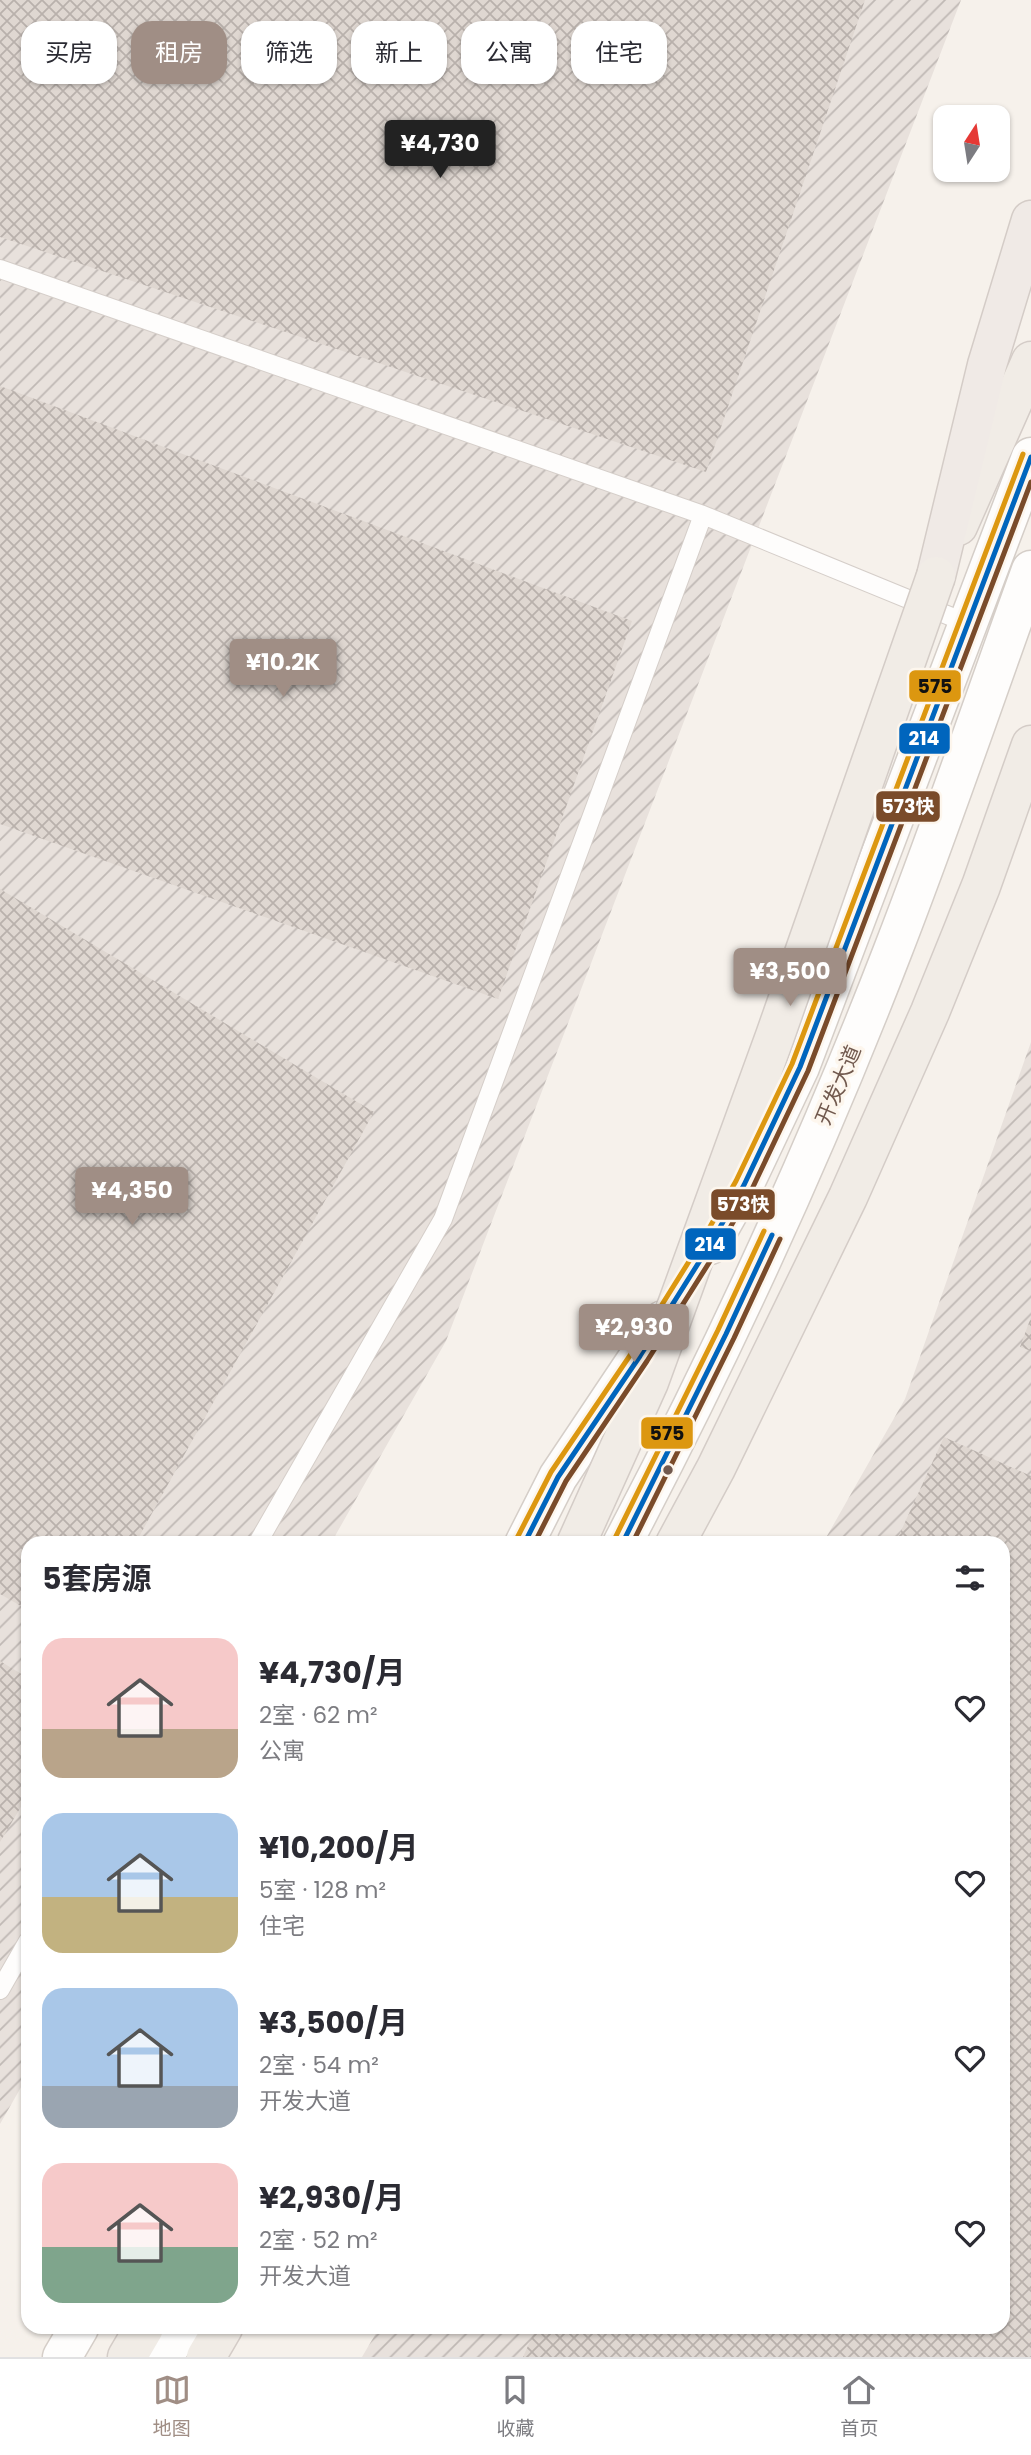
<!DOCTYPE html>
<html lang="zh">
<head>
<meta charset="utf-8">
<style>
  :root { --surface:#fff; --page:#f7f7f7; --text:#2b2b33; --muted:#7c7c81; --line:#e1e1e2; --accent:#a08e85 }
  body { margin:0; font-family:Poppins,"Noto Sans SC",sans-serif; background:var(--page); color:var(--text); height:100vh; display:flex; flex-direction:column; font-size:26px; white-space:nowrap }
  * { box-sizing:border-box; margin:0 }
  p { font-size:23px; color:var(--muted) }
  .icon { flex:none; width:38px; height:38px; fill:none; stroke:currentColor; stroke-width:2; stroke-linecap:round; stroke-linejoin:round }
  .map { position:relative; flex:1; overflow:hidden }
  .sheet { position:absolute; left:21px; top:1536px; width:989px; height:798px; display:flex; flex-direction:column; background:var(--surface); border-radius:21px; box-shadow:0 2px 5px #0004 }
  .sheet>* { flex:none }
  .top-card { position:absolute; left:21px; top:21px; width:990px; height:63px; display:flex; gap:14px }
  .needle { width:46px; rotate:12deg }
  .fabs { position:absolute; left:933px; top:105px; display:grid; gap:14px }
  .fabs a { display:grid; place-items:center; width:77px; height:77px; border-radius:14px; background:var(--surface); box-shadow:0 2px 5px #0004; font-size:35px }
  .price { position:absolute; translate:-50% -60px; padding:0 16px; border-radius:7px; background:var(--accent); color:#fff; font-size:23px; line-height:46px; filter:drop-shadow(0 2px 4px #0008) }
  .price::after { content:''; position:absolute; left:50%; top:42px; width:21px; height:16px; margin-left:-10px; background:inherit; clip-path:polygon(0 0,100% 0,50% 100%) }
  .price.selected { background:#222; color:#fff }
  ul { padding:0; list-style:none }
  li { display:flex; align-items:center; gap:21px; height:175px; padding:0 21px }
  li span { display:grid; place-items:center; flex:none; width:196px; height:140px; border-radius:21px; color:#555 }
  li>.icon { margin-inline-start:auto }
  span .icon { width:84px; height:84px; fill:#fffc; stroke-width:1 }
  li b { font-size:30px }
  h2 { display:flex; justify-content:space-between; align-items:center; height:84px; padding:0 21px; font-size:30px }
  .tag { padding:0 24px; border-radius:21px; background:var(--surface); box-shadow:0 2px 5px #0004; font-size:24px; line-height:63px }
  .tag.selected { background:var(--accent); color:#fff }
  .dock { display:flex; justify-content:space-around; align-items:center; height:98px; border-top:2px solid var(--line); background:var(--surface); font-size:19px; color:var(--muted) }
  .dock a { display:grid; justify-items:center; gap:4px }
  .dock .selected { color:var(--accent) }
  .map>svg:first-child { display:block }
  .industrial { fill:url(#industrial-furrows) }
  .building { fill:url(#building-cross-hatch) }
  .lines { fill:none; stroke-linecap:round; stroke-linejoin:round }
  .service-casing { stroke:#d5cec9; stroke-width:20 }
  .secondary-casing { stroke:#d5cec8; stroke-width:41 }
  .primary-casing { stroke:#d4ccc7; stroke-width:41 }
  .trunk-casing { stroke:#d4ccc7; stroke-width:41 }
  .service { stroke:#fefdfc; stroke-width:18 }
  .secondary { stroke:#fefdfc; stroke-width:38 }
  .primary { stroke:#f1ece6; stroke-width:38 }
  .trunk { stroke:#f0eae6; stroke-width:38 }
  .primary-bridge-casing { stroke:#d4ccc7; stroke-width:41; stroke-linecap:butt }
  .primary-bridge { stroke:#f1ece6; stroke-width:38 }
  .bus-1-casing { stroke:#fdf6ed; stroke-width:10 }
  .bus-2-casing { stroke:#fdf6ed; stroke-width:10 }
  .bus-3-casing { stroke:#fdf6ed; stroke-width:10 }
  .bus-1 { stroke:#0065bd; stroke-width:5 }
  .bus-2 { stroke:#7a4b2a; stroke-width:5 }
  .bus-3 { stroke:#dc9710; stroke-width:5 }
  .bus-dot { fill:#71594e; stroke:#fdf6ed; stroke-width:2.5 }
  .labels { text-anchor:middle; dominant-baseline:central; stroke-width:7; stroke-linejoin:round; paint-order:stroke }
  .street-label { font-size:21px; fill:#71594e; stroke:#fdf6ed }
  .line-badge { stroke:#fdf6ed; stroke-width:2.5 }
  .badge-label { font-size:19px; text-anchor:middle; font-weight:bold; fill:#fff }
  .pale-badge-label { font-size:19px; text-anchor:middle; font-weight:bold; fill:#111 }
</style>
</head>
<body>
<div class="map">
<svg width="1031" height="2357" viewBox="0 0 1031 2357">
  <defs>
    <pattern id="industrial-furrows" width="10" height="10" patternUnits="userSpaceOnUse" patternTransform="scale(1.75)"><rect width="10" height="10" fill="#e8e1dc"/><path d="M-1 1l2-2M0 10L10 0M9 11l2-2" fill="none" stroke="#c0b9b5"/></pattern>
    <pattern id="building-cross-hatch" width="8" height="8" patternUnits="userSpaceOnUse" patternTransform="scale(1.75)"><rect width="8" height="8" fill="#dfd7d1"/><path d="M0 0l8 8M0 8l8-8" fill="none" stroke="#b9b1ac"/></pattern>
  </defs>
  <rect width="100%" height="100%" fill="#f6f1eb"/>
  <path class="industrial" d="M0,0H961L446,1341L331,1543L28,1544V2075L0,2124Z
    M1031,1042V2357H362L379,2328H1003V1544L823,1543L905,1399Z"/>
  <path class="building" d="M0,0H865L706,472L0,237Z
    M0,386L632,621L498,999L0,824Z
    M0,889L374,1112L135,1544H28V1610L0,1594Z
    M1031,1317V1351L1020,1347Z
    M944,1437L1031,1476V2357H523L536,2328H1003V1544H895Z
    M0,1661L28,1678V1795L0,1842Z"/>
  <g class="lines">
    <g class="service-casing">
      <path id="service" d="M0,269L703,515L443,1219L257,1544
        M703,515L969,624
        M0,1990L28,1941"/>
    </g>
    <g class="secondary-casing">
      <path id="secondary" d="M710,1245L744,1185L800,1067L1031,457
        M524,1544L558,1477L663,1320
        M622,1544C723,1352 815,1152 893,950C942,824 985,697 1031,570
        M62,2357L79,2328
        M164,2357L181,2328"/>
    </g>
    <g class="primary-casing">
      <path id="primary" d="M958,526L1031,361
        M675,1544L716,1468L848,1197L930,1012L981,886L1031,745
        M127,2357L144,2328
        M206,2357L223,2328"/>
    </g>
    <g class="trunk-casing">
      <path id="trunk" d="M936,576L987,365L1031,220"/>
    </g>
    <use href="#service" class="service"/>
    <use href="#secondary" class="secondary"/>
    <use href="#primary" class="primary"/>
    <use href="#trunk" class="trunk"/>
    <g class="primary-bridge-casing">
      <path id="primary-bridge" d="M576,1544L649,1382L775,1036L936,576"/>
    </g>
    <use href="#primary-bridge" class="primary-bridge"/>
    <g class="bus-1-casing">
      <path id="bus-1" d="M524,1544L558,1477L640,1356L711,1243L744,1185L800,1067L1031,457
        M622,1544L726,1334L772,1235"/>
    </g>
    <g class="bus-2-casing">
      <path id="bus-2" d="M534,1544L566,1481L647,1361L719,1247L752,1189L808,1071L1031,482
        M632,1544L734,1338L780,1239"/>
    </g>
    <g class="bus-3-casing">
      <path id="bus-3" d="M516,1540L551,1472L633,1351L703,1239L736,1181L792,1064L1023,454
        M614,1540L718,1330L764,1231"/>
    </g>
    <use href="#bus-1" class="bus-1"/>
    <use href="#bus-2" class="bus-2"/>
    <use href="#bus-3" class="bus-3"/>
  </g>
  <circle class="bus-dot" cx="668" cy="1470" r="6"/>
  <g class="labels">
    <g class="street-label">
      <text transform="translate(838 1085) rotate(-67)">开发大道</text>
    </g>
  </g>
  <g class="line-badge">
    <rect x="908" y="669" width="54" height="34" rx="7" fill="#dc9710"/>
    <rect x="898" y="722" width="53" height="33" rx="7" fill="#0065bd"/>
    <rect x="875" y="790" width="66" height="33" rx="7" fill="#7a4b2a"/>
    <rect x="710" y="1188" width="66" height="33" rx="7" fill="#7a4b2a"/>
    <rect x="684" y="1227" width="53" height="34" rx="7" fill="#0065bd"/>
    <rect x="640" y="1416" width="54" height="34" rx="7" fill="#dc9710"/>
  </g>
  <g class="badge-label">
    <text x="924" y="745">214</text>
    <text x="908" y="813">573快</text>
    <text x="743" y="1211">573快</text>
    <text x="710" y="1251">214</text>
  </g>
  <g class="pale-badge-label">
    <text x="935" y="693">575</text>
    <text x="667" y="1440">575</text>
  </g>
</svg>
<div class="fabs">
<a><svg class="needle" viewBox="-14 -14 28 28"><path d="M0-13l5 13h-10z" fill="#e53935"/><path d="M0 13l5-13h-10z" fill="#7c7c81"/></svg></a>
</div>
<b class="price selected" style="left:440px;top:180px">¥4,730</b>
<b class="price" style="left:283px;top:699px">¥10.2K</b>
<b class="price" style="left:790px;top:1008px">¥3,500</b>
<b class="price" style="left:132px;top:1227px">¥4,350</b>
<b class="price" style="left:634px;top:1364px">¥2,930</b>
<div class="top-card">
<a class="tag">买房</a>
<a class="tag selected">租房</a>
<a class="tag">筛选</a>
<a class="tag">新上</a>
<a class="tag">公寓</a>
<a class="tag">住宅</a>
</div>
<section class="sheet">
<h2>5套房源<svg class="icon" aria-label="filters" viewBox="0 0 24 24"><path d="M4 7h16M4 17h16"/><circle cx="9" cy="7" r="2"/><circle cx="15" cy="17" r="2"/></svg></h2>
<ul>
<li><span style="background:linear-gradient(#f6c9c9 65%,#b9a48a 0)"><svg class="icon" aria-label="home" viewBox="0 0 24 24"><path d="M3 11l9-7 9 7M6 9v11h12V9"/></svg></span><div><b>¥4,730/月</b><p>2室 · 62 m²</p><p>公寓</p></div><svg class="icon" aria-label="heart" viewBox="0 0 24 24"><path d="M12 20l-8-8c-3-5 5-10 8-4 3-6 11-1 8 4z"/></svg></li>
<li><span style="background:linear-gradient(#a9c7e8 60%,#c2b280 0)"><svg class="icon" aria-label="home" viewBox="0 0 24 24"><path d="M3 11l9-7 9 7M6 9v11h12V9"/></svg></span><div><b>¥10,200/月</b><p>5室 · 128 m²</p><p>住宅</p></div><svg class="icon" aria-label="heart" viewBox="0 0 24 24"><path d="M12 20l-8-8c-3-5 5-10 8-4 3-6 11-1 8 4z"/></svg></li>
<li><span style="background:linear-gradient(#a9c7e8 70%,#9aa5b1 0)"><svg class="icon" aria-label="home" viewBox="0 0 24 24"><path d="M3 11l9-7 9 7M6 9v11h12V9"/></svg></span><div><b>¥3,500/月</b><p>2室 · 54 m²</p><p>开发大道</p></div><svg class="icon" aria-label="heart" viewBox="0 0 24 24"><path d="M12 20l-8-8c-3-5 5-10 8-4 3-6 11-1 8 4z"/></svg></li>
<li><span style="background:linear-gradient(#f6c9c9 60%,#7fa58c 0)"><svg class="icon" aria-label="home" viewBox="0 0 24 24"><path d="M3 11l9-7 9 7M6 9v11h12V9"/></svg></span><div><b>¥2,930/月</b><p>2室 · 52 m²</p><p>开发大道</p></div><svg class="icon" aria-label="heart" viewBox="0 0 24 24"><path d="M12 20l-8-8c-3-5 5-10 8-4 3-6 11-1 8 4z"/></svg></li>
</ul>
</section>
</div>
<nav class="dock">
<a class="selected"><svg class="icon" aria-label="map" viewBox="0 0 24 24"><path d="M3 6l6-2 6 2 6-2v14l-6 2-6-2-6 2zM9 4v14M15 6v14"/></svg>地图</a>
<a><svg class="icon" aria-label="saved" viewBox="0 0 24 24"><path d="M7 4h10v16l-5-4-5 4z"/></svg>收藏</a>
<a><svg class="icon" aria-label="home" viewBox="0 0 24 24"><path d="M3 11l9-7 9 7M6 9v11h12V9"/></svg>首页</a>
</nav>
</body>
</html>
